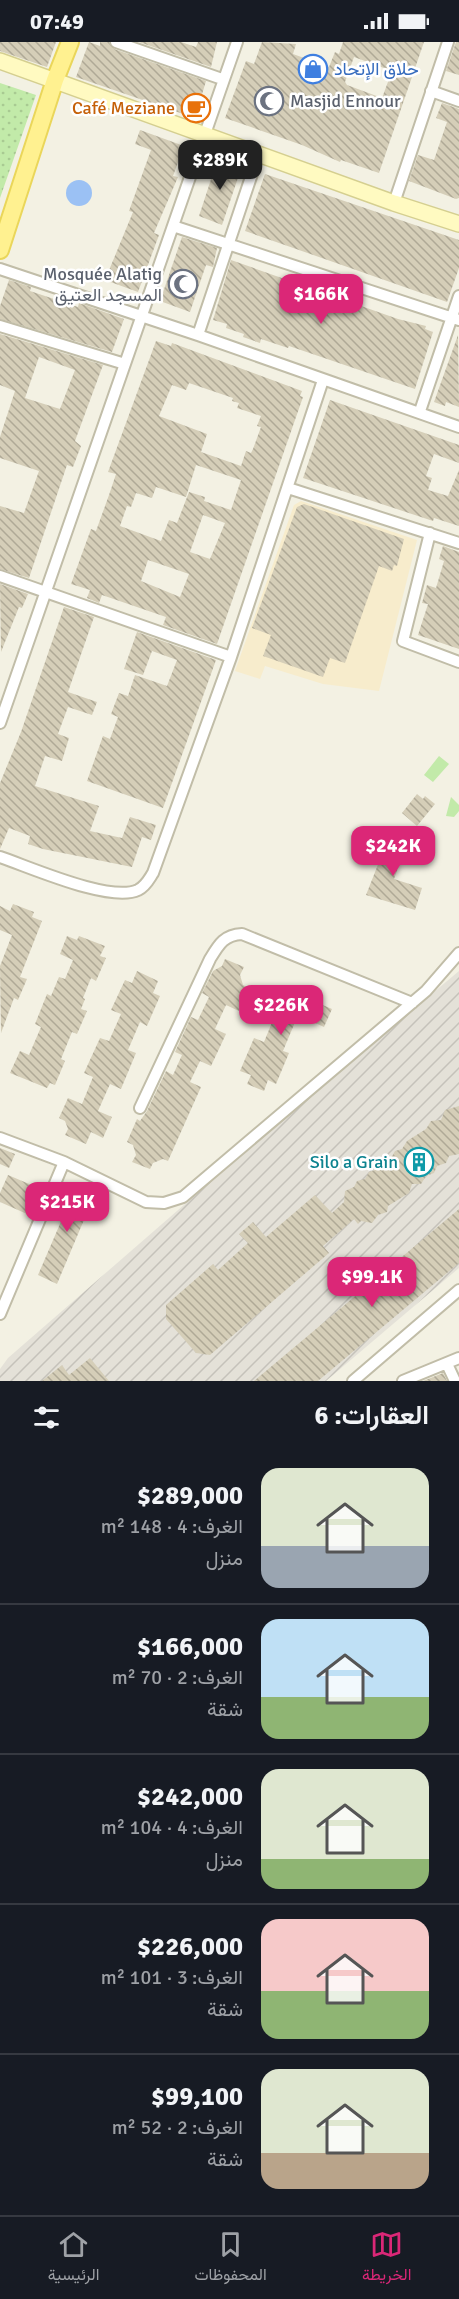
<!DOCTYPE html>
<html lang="ar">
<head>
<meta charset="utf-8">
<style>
  :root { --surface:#171b24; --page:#20242c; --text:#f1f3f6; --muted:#9ea1a6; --line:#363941; --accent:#db2777 }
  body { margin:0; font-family:Signika,Vazirmatn,sans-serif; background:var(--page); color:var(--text); direction:rtl; height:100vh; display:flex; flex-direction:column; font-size:22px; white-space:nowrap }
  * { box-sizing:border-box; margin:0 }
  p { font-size:20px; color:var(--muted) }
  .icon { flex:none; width:33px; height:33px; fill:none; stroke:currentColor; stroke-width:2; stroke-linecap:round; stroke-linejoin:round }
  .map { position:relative; height:1339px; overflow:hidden; direction:ltr }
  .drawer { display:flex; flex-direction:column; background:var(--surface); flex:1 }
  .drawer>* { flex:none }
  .price { position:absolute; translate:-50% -51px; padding:0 14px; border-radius:12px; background:var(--accent); color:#fff; font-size:20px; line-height:39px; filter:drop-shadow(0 2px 3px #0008) }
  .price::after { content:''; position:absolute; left:50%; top:36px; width:18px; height:14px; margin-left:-9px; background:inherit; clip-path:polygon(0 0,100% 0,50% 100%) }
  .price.on { background:#222; color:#fff }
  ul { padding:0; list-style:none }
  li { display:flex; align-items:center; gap:18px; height:150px; padding:0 30px }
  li+li { border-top:2px solid var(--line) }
  li span { display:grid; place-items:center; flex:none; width:168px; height:120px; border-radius:18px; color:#555 }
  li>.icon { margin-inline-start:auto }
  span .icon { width:72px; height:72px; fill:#fffc; stroke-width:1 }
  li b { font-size:26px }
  h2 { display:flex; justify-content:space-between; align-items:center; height:72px; padding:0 30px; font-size:26px }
  .status { display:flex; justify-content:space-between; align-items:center; height:42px; padding:0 30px; background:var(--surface); direction:ltr }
  .status svg { height:16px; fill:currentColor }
  .dock { display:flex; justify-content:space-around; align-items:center; height:84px; border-top:2px solid var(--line); background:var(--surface); font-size:16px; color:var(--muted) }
  .dock a { display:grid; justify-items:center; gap:3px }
  .dock .on { color:var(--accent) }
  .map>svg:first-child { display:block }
  .commercial { fill:#f7eccc }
  .industrial { fill:url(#industrial-furrows) }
  .grass { fill:#c2eaa9 }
  .garden { fill:url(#garden-dots) }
  .water { fill:#9bc1f4 }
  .building { fill:url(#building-back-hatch); fill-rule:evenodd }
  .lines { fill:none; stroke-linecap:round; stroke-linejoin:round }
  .minor-casing { stroke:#c1bda8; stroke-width:14 }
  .secondary-casing { stroke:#d5cf90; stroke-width:18 }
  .primary-casing { stroke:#ead65a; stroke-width:20 }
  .minor { stroke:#fff; stroke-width:10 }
  .secondary { stroke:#fffac1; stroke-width:15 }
  .primary { stroke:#fff190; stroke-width:16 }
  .labels { text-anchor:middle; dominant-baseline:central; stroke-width:5; stroke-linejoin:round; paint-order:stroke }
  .shop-label { font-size:18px; fill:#366cbe; stroke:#fff; text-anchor:start }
  .worship-label { font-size:18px; fill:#5b616d; stroke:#fff; text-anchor:start }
  .food-label { font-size:18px; fill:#c56008; stroke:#fff; text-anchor:end }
  .culture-label { font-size:18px; fill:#0d838f; stroke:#fff; text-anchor:end }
</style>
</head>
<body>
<div class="status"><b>07:49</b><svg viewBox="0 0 49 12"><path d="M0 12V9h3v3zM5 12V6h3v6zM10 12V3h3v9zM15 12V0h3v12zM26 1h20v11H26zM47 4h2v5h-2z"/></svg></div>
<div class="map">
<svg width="459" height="1339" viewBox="0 0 459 1339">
  <defs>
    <pattern id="industrial-furrows" width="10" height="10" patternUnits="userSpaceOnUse" patternTransform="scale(1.5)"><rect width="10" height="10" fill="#e4e1d8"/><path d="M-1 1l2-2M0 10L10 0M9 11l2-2" fill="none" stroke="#c5c2ba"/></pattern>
    <pattern id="garden-dots" width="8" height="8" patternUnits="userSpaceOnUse" patternTransform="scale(1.5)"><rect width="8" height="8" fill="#c2eaa9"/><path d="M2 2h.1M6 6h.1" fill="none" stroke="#a8ca92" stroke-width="1.8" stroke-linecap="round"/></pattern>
    <pattern id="building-back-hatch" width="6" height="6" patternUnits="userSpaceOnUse" patternTransform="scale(1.5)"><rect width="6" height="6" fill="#d5ceb8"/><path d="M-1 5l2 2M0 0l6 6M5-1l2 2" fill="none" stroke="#afa996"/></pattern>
  </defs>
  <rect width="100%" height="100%" fill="#f3f1e3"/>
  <path class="commercial" d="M301,459L417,498L379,649L323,642L265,624L260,637L235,629L294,463Z"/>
  <path class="industrial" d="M459,929V1226L326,1339H0V1327L8,1316L262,1095Z"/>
  <path class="grass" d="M439,714L449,722L433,740L424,733Z
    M451,755L459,763V769L454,775L446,774Z"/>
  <path class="garden" d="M0,41L36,53L0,156Z"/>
  <path class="water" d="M66 151a13 13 0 1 1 26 0a13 13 0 1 1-26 0Z"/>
  <path class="building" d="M0,0H56L47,25L0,9Z
    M89,0L100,4V0H109L114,7L206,39L195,76L76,35Z
    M139,0H181L196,5L198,0H217L211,25Z
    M262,0L296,2L293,12L329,25L335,10L339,12L343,0H424L379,131L341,118L340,120L302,103L225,76L246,19L254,22ZM354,15L392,29L382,56L347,43L345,40Z
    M456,0H459V33L446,29Z
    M442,61L459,67V156L456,157L409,139L418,113L434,118L447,80L436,76Z
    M140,88L184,104L173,134L178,135L154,191L159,193L138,250L105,238L133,170L129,169L151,108L135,102Z
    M218,116L242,124L222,183L199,174Z
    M265,132L459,198V226L447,260L245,189Z
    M182,195L217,206L213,225L206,223L190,270L160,259Z
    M231,218L398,277L426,284L425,287L433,290L415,347L289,304L288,306L261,297L260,301L243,295L244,292L226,286L227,282L213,278Z
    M9,238L31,245L30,249L78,265L79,261L124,277L112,310L0,277V264Z
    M0,292L103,323L75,399L81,404L73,425L67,423L29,536L0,527V464L24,471L39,429L0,416V395L15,349L0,343ZM39,315L75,328L60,367L25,356Z
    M458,293L459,365L446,360L445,364L434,360Z
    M156,299L171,304L172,301L302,349L300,354L303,355L217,602L163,583L166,575L102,553L99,561L87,556L90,548L71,542L91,487L96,489L109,453L116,432L108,430ZM189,341L233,356L232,359L239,361L237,366L261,374L257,384L261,385L253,407L251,411L246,409L241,424L201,410L207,392L159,374L172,343L186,348ZM196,423L241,438L231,468L204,459L205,455L189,450L177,481L169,478L161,499L120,484L127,464L131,465L136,451L152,456L156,445L186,455ZM203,473L225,481L210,517L190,510ZM148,518L189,532L180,555L141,539Z
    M330,358L459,403V421L434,412L426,434L432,436L428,448L448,454L459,428V484L434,476L433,479L303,436Z
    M304,462L404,497L397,524L394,523L392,529L379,524L345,621L330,616L323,635L263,614L271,593L252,586L297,465Z
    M443,504L459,510V607L418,593L428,562L422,561L427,543L436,546L444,519L439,517Z
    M0,542L28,552L22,566L19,565L1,610Z
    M64,565L94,575L68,650L97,660L92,673L68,665L58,692L69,696L62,719L45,714L35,744L99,764L90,789L122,796L130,775L156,783L151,798L142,795L132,825L43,807L28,802L30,794L9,786L0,807V741L21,690Z
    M137,590L216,618L163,766L87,739L103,694L110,697L118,675L111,672L119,651L128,654L135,633L167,644L177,618L152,609L143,633L124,627Z
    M417,752L423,757L425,754L435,762L417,784L402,771Z
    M398,791L409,795L394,837L422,846L415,868L366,853L390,792L397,795Z
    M13,862L34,870L32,875L42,879L20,935L27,937L18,958L14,956L1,991L0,924L12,893L0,888V864L10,869Z
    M67,894L77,898L79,894L105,904L100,914L106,916L96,939L91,936L83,956L85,957L81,967L87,969L77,992L72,990L61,1017L65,1019L55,1043L50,1041L47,1046L10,1031L20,1009L29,1013L41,985L35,982L47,952L51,954L59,935L65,937L73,918L60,912Z
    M225,917L244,925L240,933L243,943L249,946L239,969L226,963L215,987L226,992L211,1024L200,1019L190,1040L201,1045L168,1119L163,1117L153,1121L150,1127L132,1120L136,1113L133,1103L127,1100L137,1077L140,1079L147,1069L166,1029L173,1033L182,1013L175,1010L191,975L198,978L209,955L202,951L213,929L222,924Z
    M137,929L158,939L153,951L160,954L147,984L140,980L128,1008L136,1011L121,1047L110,1042L98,1069L112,1075L103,1096L91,1090L86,1102L65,1093L68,1087L65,1079L59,1076L68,1056L82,1062L93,1035L84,1031L100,996L109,999L121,972L111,968L125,938L132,941Z
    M304,944L322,952L318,961L332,967L324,985L298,973L283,1009L289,1011L276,1042L268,1038L264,1049L247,1042L251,1033L240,1029L254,996L264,1000L273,978L263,974L270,955L284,961L299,956Z
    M459,1064V1112L449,1114L446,1121L437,1124L434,1131L426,1134L421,1142H412L409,1151L388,1164L387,1170L378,1173L372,1181L361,1179L358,1182L354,1177L323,1204L329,1211L210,1313L196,1311L166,1277V1263L213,1222L218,1228L248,1201L239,1192L253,1180L266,1195L315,1153L332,1171L344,1160L345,1149L354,1145L357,1139L365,1137L369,1130L375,1128L381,1120L390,1118L395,1109L402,1107L407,1099L426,1087L431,1079L441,1078L445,1068Z
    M0,1106L15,1112L9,1126L0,1122Z
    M8,1133L41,1147L27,1172L0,1160V1151Z
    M78,1140L97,1147L57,1242L38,1233Z
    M459,1167V1221L318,1339H254Z
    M90,1316L109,1339H42L62,1323L69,1333Z
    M443,1331L447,1339H423Z"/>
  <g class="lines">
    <g class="minor-casing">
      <path id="minor" d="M116,0L222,37
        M431,49L459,59
        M394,161L448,0
        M173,184L459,278
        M0,227L198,293L459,385
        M0,284L125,322
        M198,293L259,111
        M420,369L459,254
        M288,446L459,501
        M430,491L403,599L459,620
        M0,534L231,615
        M0,681L237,0
        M0,815C30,825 110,861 138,848C146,844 149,837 153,831L231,615L323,338
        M140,1066L210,917C219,902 224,893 242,892L412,961
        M0,1096L64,1120L0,1272
        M64,1120L146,1160L164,1161L183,1155L426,949L459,911
        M447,1322L455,1339
        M353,1339L459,1248
        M403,1339L459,1316"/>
    </g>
    <g class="secondary-casing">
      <path id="secondary" d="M0,19L394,161L459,182"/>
    </g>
    <g class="primary-casing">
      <path id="primary" d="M0,208L55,38L70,0"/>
    </g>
    <use href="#minor" class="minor"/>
    <use href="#secondary" class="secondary"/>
    <use href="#primary" class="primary"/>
  </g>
  <defs>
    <g id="shop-ring" transform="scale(1.5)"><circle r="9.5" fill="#fff" stroke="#3f7fe0" stroke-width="1.5"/><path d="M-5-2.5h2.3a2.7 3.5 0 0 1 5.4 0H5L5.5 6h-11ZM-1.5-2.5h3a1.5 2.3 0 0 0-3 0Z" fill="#3f7fe0"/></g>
    <g id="mosque-ring" transform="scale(1.5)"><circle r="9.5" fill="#fff" stroke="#6b7280" stroke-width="1.5"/><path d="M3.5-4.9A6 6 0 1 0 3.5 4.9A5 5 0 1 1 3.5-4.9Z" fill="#6b7280"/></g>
    <g id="cafe-ring" transform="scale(1.5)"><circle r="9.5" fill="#fff" stroke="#e8710a" stroke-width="1.5"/><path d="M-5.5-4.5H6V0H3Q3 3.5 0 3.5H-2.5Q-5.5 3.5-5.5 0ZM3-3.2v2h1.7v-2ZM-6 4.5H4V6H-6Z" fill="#e8710a"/></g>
    <g id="building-ring" transform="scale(1.5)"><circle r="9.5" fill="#fff" stroke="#0f9aa8" stroke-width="1.5"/><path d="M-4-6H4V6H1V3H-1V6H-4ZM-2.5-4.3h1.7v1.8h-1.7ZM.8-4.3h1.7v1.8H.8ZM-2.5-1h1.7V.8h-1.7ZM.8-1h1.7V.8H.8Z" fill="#0f9aa8"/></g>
  </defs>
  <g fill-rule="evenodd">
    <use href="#shop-ring" x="313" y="27"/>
    <use href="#mosque-ring" x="269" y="59"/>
    <use href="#cafe-ring" x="196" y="66"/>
    <use href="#mosque-ring" x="183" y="242"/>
    <use href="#building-ring" x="419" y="1120"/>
  </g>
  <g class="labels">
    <g class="shop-label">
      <text x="334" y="27">حلاق الإتحاد</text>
    </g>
    <g class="worship-label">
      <text x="290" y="59">Masjid Ennour</text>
      <text x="162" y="232" text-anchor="end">Mosquée Alatig<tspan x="162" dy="21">المسجد العتيق</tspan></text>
    </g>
    <g class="food-label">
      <text x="175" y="66">Café Meziane</text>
    </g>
    <g class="culture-label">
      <text x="398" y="1120">Silo a Grain</text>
    </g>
  </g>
</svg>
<b class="price on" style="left:220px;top:149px">$289K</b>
<b class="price" style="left:321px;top:283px">$166K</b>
<b class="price" style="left:393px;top:835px">$242K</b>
<b class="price" style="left:281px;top:994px">$226K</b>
<b class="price" style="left:67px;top:1191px">$215K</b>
<b class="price" style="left:372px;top:1266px">$99.1K</b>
</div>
<section class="drawer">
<h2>العقارات: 6<svg class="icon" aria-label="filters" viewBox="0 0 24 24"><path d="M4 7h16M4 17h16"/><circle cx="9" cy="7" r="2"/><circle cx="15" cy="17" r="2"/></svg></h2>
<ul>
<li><span style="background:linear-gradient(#dfe7d0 65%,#9aa5b1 0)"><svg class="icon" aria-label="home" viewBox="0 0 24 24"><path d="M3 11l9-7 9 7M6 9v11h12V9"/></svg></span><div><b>$289,000</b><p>الغرف: 4 · 148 m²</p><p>منزل</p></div></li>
<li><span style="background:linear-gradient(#bfe0f5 65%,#8fb573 0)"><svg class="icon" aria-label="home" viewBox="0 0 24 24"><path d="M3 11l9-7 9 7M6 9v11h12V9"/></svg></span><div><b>$166,000</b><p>الغرف: 2 · 70 m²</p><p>شقة</p></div></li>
<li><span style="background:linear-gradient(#dfe7d0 75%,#8fb573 0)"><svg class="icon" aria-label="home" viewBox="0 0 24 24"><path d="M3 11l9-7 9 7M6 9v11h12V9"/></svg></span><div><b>$242,000</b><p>الغرف: 4 · 104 m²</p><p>منزل</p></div></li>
<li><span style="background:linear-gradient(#f6c9c9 60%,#8fb573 0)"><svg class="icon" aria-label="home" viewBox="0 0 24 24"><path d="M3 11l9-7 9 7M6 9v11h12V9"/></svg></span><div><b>$226,000</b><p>الغرف: 3 · 101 m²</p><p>شقة</p></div></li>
<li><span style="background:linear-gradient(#dfe7d0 70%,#b9a48a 0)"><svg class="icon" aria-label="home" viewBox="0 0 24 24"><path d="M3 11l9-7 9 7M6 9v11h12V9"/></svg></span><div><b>$99,100</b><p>الغرف: 2 · 52 m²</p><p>شقة</p></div></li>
</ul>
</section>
<nav class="dock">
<a class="on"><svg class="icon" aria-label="map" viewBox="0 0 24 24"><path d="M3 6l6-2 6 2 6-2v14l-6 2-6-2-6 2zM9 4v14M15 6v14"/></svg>الخريطة</a>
<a><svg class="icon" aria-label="saved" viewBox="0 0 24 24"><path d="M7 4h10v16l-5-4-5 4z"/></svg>المحفوظات</a>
<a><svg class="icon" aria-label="home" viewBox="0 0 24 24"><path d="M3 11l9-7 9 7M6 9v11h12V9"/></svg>الرئيسية</a>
</nav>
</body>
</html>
